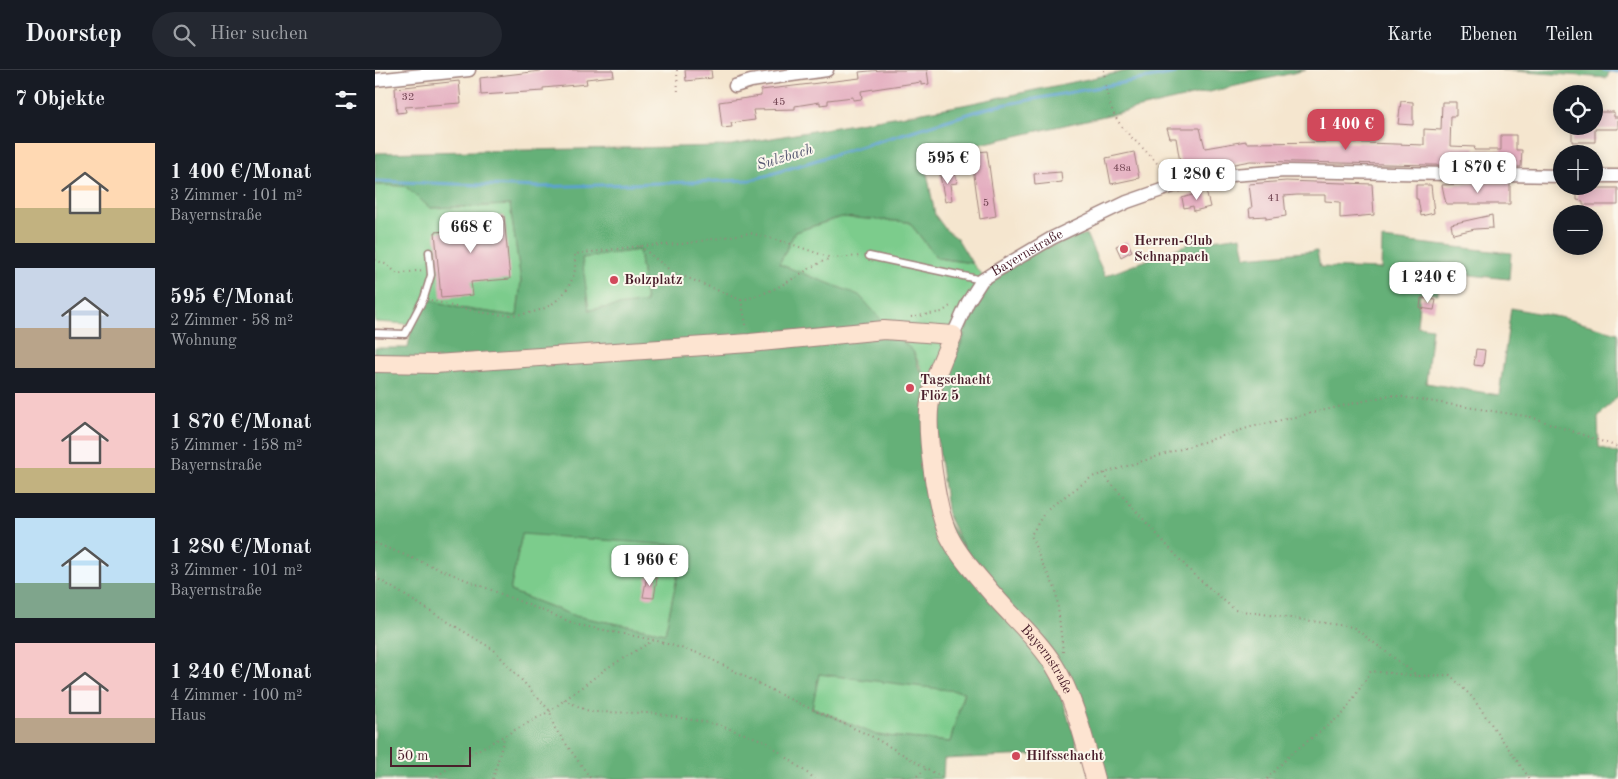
<!DOCTYPE html>
<html lang="de">
<head>
<meta charset="utf-8">
<style>
  :root { --surface:#171b24; --page:#242831; --text:#f1f3f6; --muted:#9ea1a6; --line:#363941; --accent:#d1495b }
  body { margin:0; font-family:"Old Standard TT",serif; background:var(--page); color:var(--text); height:100vh; display:flex; flex-direction:column; font-size:19px; white-space:nowrap }
  * { box-sizing:border-box; margin:0 }
  p { font-size:16px; color:var(--muted) }
  .icon { flex:none; width:28px; height:28px; fill:none; stroke:currentColor; stroke-width:2; stroke-linecap:round; stroke-linejoin:round }
  .map { position:relative; flex:1; overflow:hidden }
  .panel { display:flex; flex-direction:column; background:var(--surface); width:375px }
  .panel>* { flex:none }
  .buttons { position:absolute; left:1178px; top:15px; display:grid; gap:10px }
  .buttons a { display:grid; place-items:center; width:50px; height:50px; border-radius:50%; background:var(--surface); box-shadow:0 2px 12px #0003; font-size:25px }
  .scale { position:absolute; left:15px; bottom:12px; width:81px; box-sizing:border-box; padding-left:5px; border:2px solid #4a1f2b; border-top:0; font-size:14px; line-height:18px; white-space:nowrap; color:#4a1f2b; -webkit-text-stroke:4px #fbf7ec; paint-order:stroke }
  .price { position:absolute; translate:-50% -42px; padding:0 11px; border-radius:10px; background:#fff; color:#222; font-size:16px; line-height:32px; filter:drop-shadow(0 1px 2px #0008) }
  .price::after { content:''; position:absolute; left:50%; top:30px; width:15px; height:11px; margin-left:-8px; background:inherit; clip-path:polygon(0 0,100% 0,50% 100%) }
  .price.current { background:var(--accent); color:#fff }
  ul { padding:0; list-style:none }
  li { display:flex; align-items:center; gap:15px; height:125px; padding:0 15px }
  li span { display:grid; place-items:center; flex:none; width:140px; height:100px; border-radius:0px; color:#555 }
  li>.icon { margin-inline-start:auto }
  span .icon { width:60px; height:60px; fill:#fffc; stroke-width:1 }
  li b { font-size:21px }
  h2 { display:flex; justify-content:space-between; align-items:center; height:60px; padding:0 15px; font-size:21px }
  header { display:flex; align-items:center; gap:30px; box-sizing:border-box; height:70px; padding:0 25px; background:var(--surface); border-bottom:1px solid var(--line) }
  header strong { font-size:24px }
  nav { display:flex; gap:28px; margin-inline-start:auto; font-size:18px }
  .search { width:350px; height:45px; background:var(--page); display:flex; align-items:center; gap:12px; box-sizing:border-box; padding:0 18px; border-radius:28px; color:var(--muted); font-size:19px }
  main { display:flex; flex:1; min-height:0 }
  .map>svg:first-child { display:block }
  .green { fill:#7ccc8c; stroke:#63765c }
  .forest { fill:#65b078; stroke:#586852; fill-rule:evenodd }
  .lines { fill:none; stroke-linecap:round; stroke-linejoin:round }
  .stream { stroke:#5ca1d1; stroke-width:3 }
  .building { fill:#e4aec0 }
  .lane-casing { stroke:#a0827d; stroke-width:9 }
  .street-casing { stroke:#a0827d; stroke-width:15 }
  .secondary-casing { stroke:#a0827d; stroke-width:20 }
  .path { stroke:#a0827d; stroke-width:2; stroke-dasharray:1 4; stroke-linecap:butt }
  .lane { stroke:#fff; stroke-width:6 }
  .street { stroke:#fff; stroke-width:12 }
  .secondary { stroke:#fde4d1; stroke-width:18 }
  .poi-dot { fill:#d1495b; stroke:#fbf7ec; stroke-width:2 }
  .labels { text-anchor:middle; dominant-baseline:central; stroke-width:4; stroke-linejoin:round; paint-order:stroke }
  .number-label { font-size:11px; fill:#704350 }
  .poi-label { font-size:14px; font-weight:bold; fill:#4a1f2b; stroke:#fbf7ec; text-anchor:start }
  .street-label { font-size:14px; fill:#4a1f2b; stroke:#fbf7ec }
  .water-label { font-size:15px; font-style:italic; fill:#51536d; stroke:#fbf7ec }
</style>
</head>
<body>
<header>
<strong>Doorstep</strong>
<div class="search"><svg class="icon" aria-label="search" viewBox="0 0 24 24"><circle cx="10" cy="10" r="6"/><path d="M15 15l6 6"/></svg>Hier suchen</div>
<nav><a>Karte</a><a>Ebenen</a><a>Teilen</a></nav>
</header>
<main>
<section class="panel">
<h2>7 Objekte<svg class="icon" aria-label="filters" viewBox="0 0 24 24"><path d="M4 7h16M4 17h16"/><circle cx="9" cy="7" r="2"/><circle cx="15" cy="17" r="2"/></svg></h2>
<ul>
<li><span style="background:linear-gradient(#ffd9b3 65%,#c2b280 0)"><svg class="icon" aria-label="home" viewBox="0 0 24 24"><path d="M3 11l9-7 9 7M6 9v11h12V9"/></svg></span><div><b>1 400 €/Monat</b><p>3 Zimmer · 101 m²</p><p>Bayernstraße</p></div></li>
<li><span style="background:linear-gradient(#c9d6e8 60%,#b9a48a 0)"><svg class="icon" aria-label="home" viewBox="0 0 24 24"><path d="M3 11l9-7 9 7M6 9v11h12V9"/></svg></span><div><b>595 €/Monat</b><p>2 Zimmer · 58 m²</p><p>Wohnung</p></div></li>
<li><span style="background:linear-gradient(#f6c9c9 75%,#c2b280 0)"><svg class="icon" aria-label="home" viewBox="0 0 24 24"><path d="M3 11l9-7 9 7M6 9v11h12V9"/></svg></span><div><b>1 870 €/Monat</b><p>5 Zimmer · 158 m²</p><p>Bayernstraße</p></div></li>
<li><span style="background:linear-gradient(#bfe0f5 65%,#7fa58c 0)"><svg class="icon" aria-label="home" viewBox="0 0 24 24"><path d="M3 11l9-7 9 7M6 9v11h12V9"/></svg></span><div><b>1 280 €/Monat</b><p>3 Zimmer · 101 m²</p><p>Bayernstraße</p></div></li>
<li><span style="background:linear-gradient(#f6c9c9 75%,#b9a48a 0)"><svg class="icon" aria-label="home" viewBox="0 0 24 24"><path d="M3 11l9-7 9 7M6 9v11h12V9"/></svg></span><div><b>1 240 €/Monat</b><p>4 Zimmer · 100 m²</p><p>Haus</p></div></li>
</ul>
</section>
<div class="map">
<svg width="1243" height="709" viewBox="0 0 1243 709">
  <rect width="100%" height="100%" fill="#fbf7ec"/>
  <filter id="ink" filterUnits="userSpaceOnUse"><feTurbulence type="fractalNoise" baseFrequency=".02" numOctaves="2"/><feDisplacementMap in="SourceGraphic" scale="10" xChannelSelector="R" yChannelSelector="G"/><feConvolveMatrix kernelMatrix="1 2 1 2 8 2 1 2 1" color-interpolation-filters="sRGB"/></filter>
  <filter id="wash" filterUnits="userSpaceOnUse"><feTurbulence type="fractalNoise" baseFrequency=".0096" numOctaves="4" result="noise"/><feDisplacementMap in="SourceGraphic" scale="20" xChannelSelector="R" yChannelSelector="G"/><feGaussianBlur stdDeviation="1.12" result="paint"/><feColorMatrix in="noise" values="0 0 0 0 0 0 0 0 0 0 0 0 0 0 0 0 0 1.4 0 .05"/><feComposite in="paint" operator="in"/></filter>
  <g filter="url(#wash)">
    <rect width="100%" height="100%" fill="#f5e6cf"/>
    <path class="green" d="M0,115L30,116L56,138L135,135L146,211L142,246L84,238L49,228L36,254L0,252Z
      M466,147L534,152L562,188L597,193L614,213L598,242L577,296L569,305L552,311L538,281L404,194L420,162Z
      M264,180L271,233L214,240L206,188Z
      M147,463L309,476L290,563L200,546L135,521Z
      M444,604L589,621L575,672L501,665L437,637Z"/>
    <path class="forest" d="M756,0H931L549,87L560,145L571,160L582,168L597,193L562,188L534,152L466,147L420,162L404,194L484,225L521,266L538,281L544,298L552,311L556,427L683,618L700,667L703,683L569,689L568,709H0V278H33L37,254L49,228L84,238L142,246L146,211L135,135L55,138L30,116L0,115V83L351,76L588,35ZM264,180L271,232L214,240L207,188ZM147,464L309,476L290,563L200,546L135,521ZM444,604L589,622L575,672L501,665L437,638Z
      M1126,0H1235L1232,8Z
      M711,164L730,206L816,173L866,166L870,187L942,181L945,197L1006,199L1007,169L1136,183L1134,209L1065,202L1063,224L1045,223L1042,256L1057,258L1051,313L1124,325L1136,238L1189,248L1243,263V326L1223,347L1224,377L1243,383V709H726L695,614L591,482L573,446L559,345L569,305L578,296L598,242L614,213L657,182Z"/>
    <g class="lines">
      <path class="stream" d="M1229,0L1243,2
        M0,111L164,117L376,110L616,37L817,0"/>
    </g>
    <g id="blocks">
      <path class="building" d="M174,0H238L239,6L211,9L212,14L168,18V21L106,25L105,8Z
        M310,0H336L337,8L311,11Z
        M506,0H552L554,14L546,15V12L486,21L487,29L478,30V27L453,30V34L445,35V32L420,36V39L378,40L380,50L356,53L357,57L347,58L344,32L386,26V20L485,8L484,2Z
        M84,11L86,33L30,37L31,42L22,43L20,18Z
        M1026,31L1038,32V55L1023,54Z
        M1067,32H1081V46H1076L1075,76L1100,77L1099,80H1126V65H1141V80H1147L1146,97L875,91L807,104L801,68H795L792,58H825L830,78L871,71V73L963,72L1049,75V59L1066,60Z
        M1220,42H1239V47H1243V59H1220V72H1197V56H1219Z
        M612,81L621,146L605,149L596,83Z
        M759,82L764,108L736,114L731,88Z
        M686,102L687,112L660,115L659,104Z
        M580,103L582,113L575,114L577,130L570,132L565,105Z
        M911,111L997,114L999,145L965,148V132L950,131V125H922L909,126L911,146L891,149V146L875,147L874,138H877L874,114Z
        M1106,113H1135V134H1071L1067,115Z
        M1041,115H1056L1059,143L1046,146L1043,129H1041Z
        M1208,118H1243V135H1208V131L1202,130V119L1208,120Z
        M831,121L835,137L819,141L818,136L809,138L807,128Z
        M1117,145L1118,158L1100,159L1078,164L1076,154Z
        M129,146L135,209L96,212L98,225L66,228L60,162L71,161L70,151Z
        M752,171L757,181L746,187L741,176Z
        M1046,228L1061,230L1059,240L1045,238Z
        M1101,279L1110,280L1108,296L1099,295Z
        M272,506L282,508L279,528L268,527Z"/>
    </g>
  </g>
  <g filter="url(#ink)">
    <use href="#blocks" fill-opacity="0" stroke="#a0827d" stroke-width="1"/>
    <g class="lines">
      <g class="lane-casing">
        <path id="lane" d="M494,186L607,210
          M0,263L30,264L49,228L56,205L54,182"/>
      </g>
      <g class="street-casing">
        <g id="street">
          <path d="M0,10L94,0"/>
          <path d="M360,16L376,11L452,0"/>
          <path d="M1219,106H1243"/>
          <path id="s1" d="M578,265L593,232L607,210L621,201L677,168L752,132L798,116L844,106L910,101L1186,106"/>
        </g>
      </g>
      <g class="secondary-casing">
        <g id="secondary">
          <path id="s2" d="M0,293L60,294L375,273L509,260L578,265C569,286 558,309 555,332C550,361 561,440 574,466C583,484 597,500 610,515C632,543 660,565 679,595C699,626 710,673 720,709"/>
        </g>
      </g>
      <path class="path" d="M302,0L303,24
        M729,0C734,66 760,61 792,106
        M265,176L296,201L366,230L372,259
        M0,190L13,195L22,204L48,200
        M56,230C100,243 176,264 198,207C201,200 200,191 200,184L265,176L307,174L375,163L413,173L456,188L487,186
        M366,230C383,226 399,220 414,211C428,203 440,194 456,188
        M536,247L567,242L578,234
        M730,403L732,409L818,504L860,540L978,557L1043,606
        M0,473L203,555L279,570L326,584L410,627L498,667L570,709
        M0,507L119,580L175,641L179,657L216,709
        M688,582L681,520L665,489L656,465L671,440L717,407L876,357L1015,325L1156,347L1243,377
        M189,630L216,642L278,643L340,654L390,671L440,709
        M58,709L88,688L175,641L232,598L279,570
        M118,709L129,668
        M538,709L552,698
        M892,709L917,683L969,643L996,601L1043,606L1075,605L1097,627L1155,709"/>
      <use href="#lane" class="lane"/>
      <use href="#street" class="street"/>
      <use href="#secondary" class="secondary"/>
    </g>
  </g>
  <g class="poi-dot">
    <circle cx="749" cy="179" r="5"/>
    <circle cx="239" cy="210" r="5"/>
    <circle cx="535" cy="318" r="5"/>
    <circle cx="641" cy="686" r="5"/>
  </g>
  <g class="labels">
    <g class="number-label">
      <text x="33" y="27">32</text>
      <text x="404" y="32">45</text>
      <text x="747" y="98">48a</text>
      <text x="899" y="128">41</text>
      <text x="611" y="133">5</text>
    </g>
    <g class="poi-label">
      <text x="759" y="171">Herren-Club<tspan x="759" dy="16">Schnappach</tspan></text>
      <text x="249" y="210">Bolzplatz</text>
      <text x="545" y="310">Tagschacht<tspan x="545" dy="16">Flöz 5</tspan></text>
      <text x="651" y="686">Hilfsschacht</text>
    </g>
    <g class="street-label">
      <text stroke="none"><textPath href="#s1" startOffset="115">Bayernstraße</textPath></text>
      <text stroke="none"><textPath href="#s2" startOffset="945">Bayernstraße</textPath></text>
    </g>
    <g class="water-label">
      <text transform="translate(410 88) rotate(-17)">Sulzbach</text>
    </g>
  </g>
</svg>
<div class="buttons">
<a><svg class="icon" aria-label="locate" viewBox="0 0 24 24"><circle cx="12" cy="12" r="6"/><path d="M12 2v4M12 18v4M2 12h4M18 12h4"/></svg></a>
<a>+</a>
<a>−</a>
</div>
<div class="scale">50 m</div>
<b class="price current" style="left:971px;top:81px">1 400 €</b>
<b class="price" style="left:573px;top:115px">595 €</b>
<b class="price" style="left:1103px;top:124px">1 870 €</b>
<b class="price" style="left:822px;top:131px">1 280 €</b>
<b class="price" style="left:96px;top:184px">668 €</b>
<b class="price" style="left:1053px;top:234px">1 240 €</b>
<b class="price" style="left:275px;top:517px">1 960 €</b>
</div>
</main>
</body>
</html>
